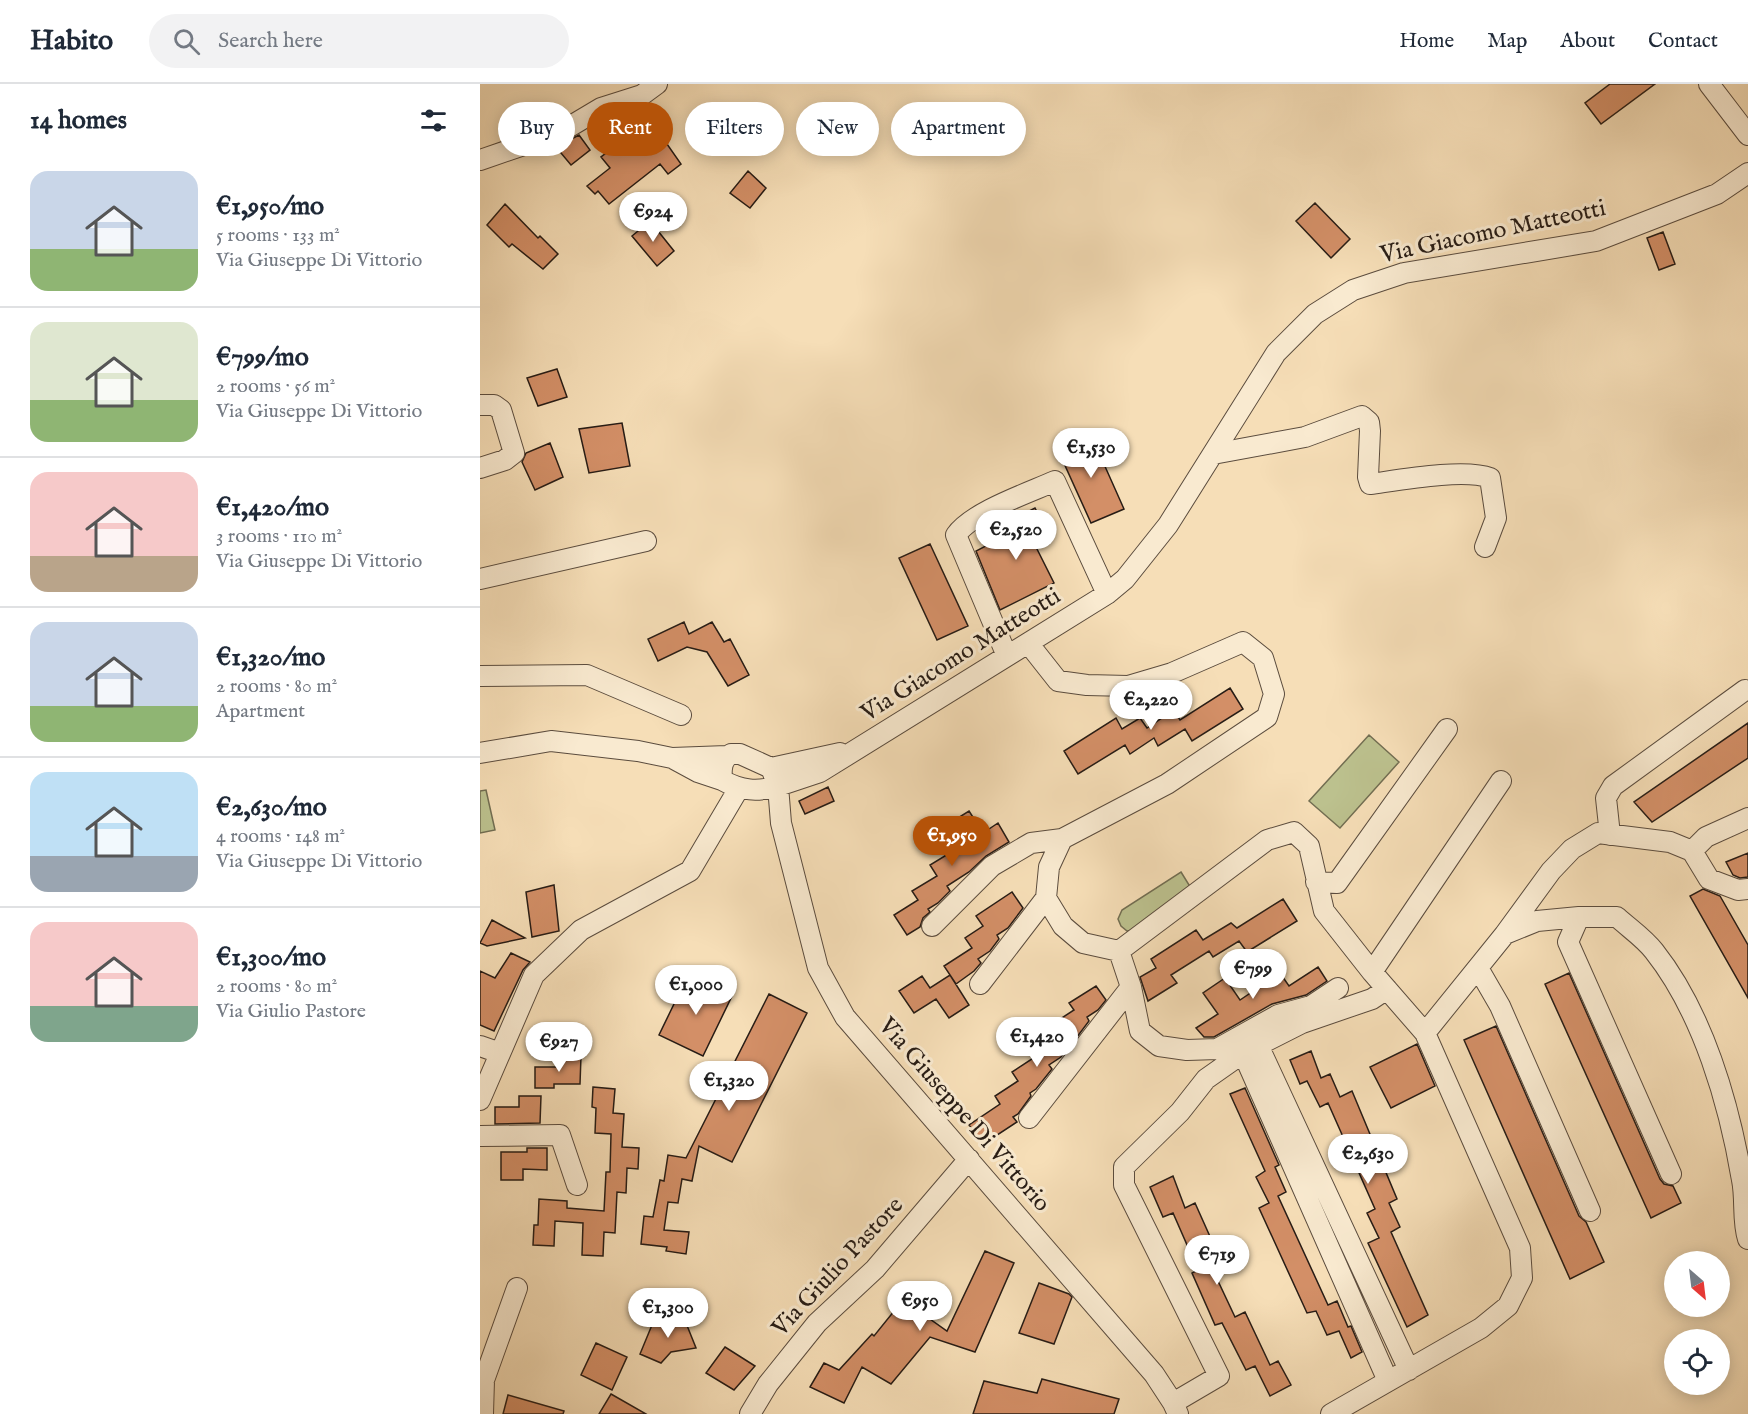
<!DOCTYPE html>
<html lang="en">
<head>
<meta charset="utf-8">
<style>
  :root { --surface:#fff; --page:#f2f2f3; --text:#1f2937; --muted:#747a83; --line:#e0e1e3; --accent:#b45309 }
  body { margin:0; font-family:"IM FELL English",serif; background:var(--page); color:var(--text); height:100vh; display:flex; flex-direction:column; font-size:22px; white-space:nowrap }
  * { box-sizing:border-box; margin:0 }
  p { font-size:20px; color:var(--muted) }
  .icon { flex:none; width:33px; height:33px; fill:none; stroke:currentColor; stroke-width:2; stroke-linecap:round; stroke-linejoin:round }
  .map { position:relative; flex:1; overflow:hidden }
  .details { display:flex; flex-direction:column; background:var(--surface); width:480px }
  .details>* { flex:none }
  .banner { position:absolute; left:18px; top:18px; width:570px; height:54px; display:flex; gap:12px }
  .needle { width:39px; rotate:152deg }
  .controls { position:absolute; left:1184px; top:1167px; display:grid; gap:12px }
  .controls a { display:grid; place-items:center; width:66px; height:66px; border-radius:50%; background:var(--surface); box-shadow:0 3px 15px #0003; font-size:30px }
  .price { position:absolute; translate:-50% -51px; padding:0 14px; border-radius:21px; background:#fff; color:#222; font-size:20px; line-height:39px; filter:drop-shadow(0 2px 3px #0008) }
  .price::after { content:''; position:absolute; left:50%; top:36px; width:18px; height:14px; margin-left:-9px; background:inherit; clip-path:polygon(0 0,100% 0,50% 100%) }
  .price.selected { background:var(--accent); color:#fff }
  ul { padding:0; list-style:none }
  li { display:flex; align-items:center; gap:18px; height:150px; padding:0 30px }
  li+li { border-top:2px solid var(--line) }
  li span { display:grid; place-items:center; flex:none; width:168px; height:120px; border-radius:18px; color:#555 }
  li>.icon { margin-inline-start:auto }
  span .icon { width:72px; height:72px; fill:#fffc; stroke-width:1 }
  li b { font-size:26px }
  h2 { display:flex; justify-content:space-between; align-items:center; height:72px; padding:0 30px; font-size:26px }
  .pill { padding:0 21px; border-radius:27px; background:var(--surface); box-shadow:0 3px 15px #0003; font-size:21px; line-height:54px }
  .pill.selected { background:var(--accent); color:#fff }
  header { display:flex; align-items:center; gap:36px; box-sizing:border-box; height:84px; padding:0 30px; background:var(--surface); border-bottom:2px solid var(--line) }
  header strong { font-size:28px }
  nav { display:flex; gap:33px; margin-inline-start:auto; font-size:21px }
  .search { width:420px; height:54px; background:var(--page); display:flex; align-items:center; gap:15px; box-sizing:border-box; padding:0 21px; border-radius:33px; color:var(--muted); font-size:22px }
  main { display:flex; flex:1; min-height:0 }
  .map>svg:first-child { display:block }
  .green { fill:#bcc18e; stroke:#726e52; stroke-width:1.5 }
  .building { fill:#d38f67; stroke:#271c15; stroke-width:1.5 }
  .lines { fill:none; stroke-linecap:round; stroke-linejoin:round }
  .minor-casing { stroke:#5b4c3e; stroke-width:22 }
  .minor { stroke:#f9ead0; stroke-width:20 }
  .labels { text-anchor:middle; dominant-baseline:central; stroke-width:6; stroke-linejoin:round; paint-order:stroke }
  .street-label { font-size:24px; fill:#271c15; stroke:#f9ead0 }
</style>
</head>
<body>
<header>
<strong>Habito</strong>
<div class="search"><svg class="icon" aria-label="search" viewBox="0 0 24 24"><circle cx="10" cy="10" r="6"/><path d="M15 15l6 6"/></svg>Search here</div>
<nav><a>Home</a><a>Map</a><a>About</a><a>Contact</a></nav>
</header>
<main>
<section class="details">
<h2>14 homes<svg class="icon" aria-label="filters" viewBox="0 0 24 24"><path d="M4 7h16M4 17h16"/><circle cx="9" cy="7" r="2"/><circle cx="15" cy="17" r="2"/></svg></h2>
<ul>
<li><span style="background:linear-gradient(#c9d6e8 65%,#8fb573 0)"><svg class="icon" aria-label="home" viewBox="0 0 24 24"><path d="M3 11l9-7 9 7M6 9v11h12V9"/></svg></span><div><b>€1,950/mo</b><p>5 rooms · 133 m²</p><p>Via Giuseppe Di Vittorio</p></div></li>
<li><span style="background:linear-gradient(#dfe7d0 65%,#8fb573 0)"><svg class="icon" aria-label="home" viewBox="0 0 24 24"><path d="M3 11l9-7 9 7M6 9v11h12V9"/></svg></span><div><b>€799/mo</b><p>2 rooms · 56 m²</p><p>Via Giuseppe Di Vittorio</p></div></li>
<li><span style="background:linear-gradient(#f6c9c9 70%,#b9a48a 0)"><svg class="icon" aria-label="home" viewBox="0 0 24 24"><path d="M3 11l9-7 9 7M6 9v11h12V9"/></svg></span><div><b>€1,420/mo</b><p>3 rooms · 110 m²</p><p>Via Giuseppe Di Vittorio</p></div></li>
<li><span style="background:linear-gradient(#c9d6e8 70%,#8fb573 0)"><svg class="icon" aria-label="home" viewBox="0 0 24 24"><path d="M3 11l9-7 9 7M6 9v11h12V9"/></svg></span><div><b>€1,320/mo</b><p>2 rooms · 80 m²</p><p>Apartment</p></div></li>
<li><span style="background:linear-gradient(#bfe0f5 70%,#9aa5b1 0)"><svg class="icon" aria-label="home" viewBox="0 0 24 24"><path d="M3 11l9-7 9 7M6 9v11h12V9"/></svg></span><div><b>€2,630/mo</b><p>4 rooms · 148 m²</p><p>Via Giuseppe Di Vittorio</p></div></li>
<li><span style="background:linear-gradient(#f6c9c9 70%,#7fa58c 0)"><svg class="icon" aria-label="home" viewBox="0 0 24 24"><path d="M3 11l9-7 9 7M6 9v11h12V9"/></svg></span><div><b>€1,300/mo</b><p>2 rooms · 80 m²</p><p>Via Giulio Pastore</p></div></li>
</ul>
</section>
<div class="map">
<svg width="1268" height="1330" viewBox="0 0 1268 1330">
  <rect width="100%" height="100%" fill="#f6deb7"/>
  <filter id="stains"><feTurbulence type="fractalNoise" baseFrequency=".00333" numOctaves="4"/><feColorMatrix values="0 0 0 0 .2 0 0 0 0 .09 0 0 0 0 .02 0 0 0 .5 -.17"/></filter>
  <radialGradient id="worn" r=".72"><stop offset=".6" stop-color="#630" stop-opacity="0"/><stop offset="1" stop-color="#630" stop-opacity=".3"/></radialGradient>
  <path class="green" d="M889,651L919,678L860,744L829,717Z
    M6,706L15,746L0,749V707Z
    M701,788L714,809L656,846L647,847L641,842L638,835L642,826Z"/>
  <path class="building" d="M1130,0H1175L1121,40L1105,19Z
    M180,50L201,80L188,90L180,80L129,120L118,107L115,110L107,102L130,84L121,73L142,57L152,70Z
    M99,51L110,66L91,81L76,63Z
    M268,87L286,104L270,124L250,109Z
    M835,119L870,155L851,174L816,137Z
    M25,120L58,154L60,152L78,170L63,185L32,160L29,163L7,141Z
    M170,137L194,167L177,182L152,152Z
    M1183,148L1195,180L1179,186L1167,154Z
    M77,285L87,313L58,322L47,294Z
    M142,339L150,382L109,389L99,345Z
    M611,351L644,425L611,439L578,366Z
    M70,359L83,393L55,406L42,378L46,369Z
    M555,424L569,451L554,459L574,499L520,526L496,467L527,451L522,441Z
    M450,460L488,542L457,556L419,474Z
    M204,538L209,550L232,538L244,558L250,555L269,591L248,602L227,568L207,563L178,577L168,555Z
    M750,604L763,625L712,657L705,645L678,662L674,654L650,670L645,661L598,690L584,667L636,634L642,645L660,634L667,644L694,626L700,636Z
    M1268,639V674L1172,738L1154,718Z
    M348,703L354,717L325,730L319,717Z
    M489,727L503,749L518,739L529,758L506,772L489,788L467,802L470,807L458,819L448,825L450,828L443,834L440,843L427,851L414,831L438,816L432,807L457,792L450,781L478,764L465,742Z
    M1268,769V793L1260,794L1253,791L1246,778Z
    M74,801L79,847L52,853L46,808Z
    M1223,805L1240,812L1268,861V914L1210,812Z
    M532,808L543,824L528,844L517,851L519,855L510,867L498,875L501,879L494,887L476,900L464,882L492,864L485,854L503,842L496,832Z
    M803,815L817,837L767,868L759,857L733,873L729,867L691,891L697,899L668,917L660,893L676,884L671,875L716,846L723,856L751,839L757,844Z
    M12,836L45,854L7,862L0,859Z
    M31,869L50,878L43,886L14,947L0,941V887L15,894Z
    M838,883L847,897L826,911L792,920L734,953H724L716,944L738,930L723,909L745,894L760,916L800,889L809,902Z
    M1089,889L1180,1095L1184,1100L1193,1102L1201,1119L1171,1134L1065,900Z
    M208,891L252,912L223,972L179,951Z
    M470,891L489,921L469,934L456,915L434,929L419,907L442,892L450,904Z
    M616,902L626,916L618,926L607,933L609,937L597,953L582,963L585,968L581,973L569,981L572,985L556,1005L550,1009L551,1012L538,1030L533,1033L537,1038L502,1061L489,1041L520,1020L515,1012L538,997L532,988L558,971L553,964L577,949L571,941L594,926L589,919Z
    M289,910L327,929L252,1078L219,1062L212,1097L202,1095L198,1119L188,1118L184,1146L209,1148L206,1170L186,1167L187,1163L161,1160L164,1132L173,1133L180,1096L184,1097L188,1071L206,1074Z
    M1016,942L1099,1132L1106,1138L1124,1178L1090,1195L984,956Z
    M937,960L955,1002L911,1024L890,983Z
    M831,967L841,994L850,990L860,1013L872,1007L917,1115L909,1119L920,1143L911,1148L948,1231L927,1243L888,1159L899,1154L887,1129L895,1125L848,1019L840,1023L827,997L820,1000L810,976Z
    M79,972H101L100,1000H74V1004H55V983H79Z
    M113,1003L135,1005L133,1029L144,1030L142,1063L159,1064L158,1085L147,1084L146,1109L137,1108L135,1149L124,1148L123,1172L102,1171L103,1139L75,1137L74,1162L53,1161L54,1141H58L59,1115L87,1117V1124L124,1127L126,1088H130L131,1050L115,1049L116,1024L112,1023Z
    M765,1004L799,1081L795,1083L806,1108L798,1112L848,1221L857,1217L868,1243L871,1242L882,1268L871,1274L859,1247L847,1251L836,1227L827,1229L779,1124L789,1119L776,1093L785,1087L750,1010Z
    M39,1012H61L60,1039L15,1040V1023H39Z
    M47,1064H67V1086L43,1085V1096H21V1068H47Z
    M693,1092L705,1124L715,1119L740,1175L730,1180L755,1233L765,1228L790,1281L798,1277L811,1301L790,1312L775,1282L766,1286L742,1239L735,1241L712,1189L718,1186L693,1129L683,1133L670,1103Z
    M505,1167L534,1179L495,1268L450,1253L411,1300L382,1283L364,1319L330,1303L344,1279L359,1286L392,1250L394,1252L423,1216L467,1247Z
    M559,1199L589,1210L592,1213L574,1260L539,1249Z
    M202,1229L216,1264L191,1268L181,1279L160,1270L172,1241L184,1240Z
    M116,1259L147,1273L132,1306L101,1291Z
    M245,1263L275,1282L254,1306L226,1289Z
    M562,1295L639,1315L634,1330H493L504,1297L557,1309Z
    M131,1310L166,1330H119Z
    M28,1311L84,1327L83,1330H23Z"/>
  <g class="lines">
    <g class="minor-casing">
      <path id="minor" d="M1229,0L1268,51
        M0,76L79,49L121,24L162,11L177,0
        M0,321H14L21,326L34,369L25,376L0,384
        M733,370L825,353L882,332L889,338L890,347L888,393L890,400C919,396 985,384 1010,394L1016,434L1005,463
        M0,495L166,457
        M527,572L476,451C492,428 548,409 575,397L627,510
        M0,592L107,591L201,631
        M0,669L71,657L158,667L192,674L247,672
        M251,670H260L291,684L298,702C278,708 261,707 242,696C241,686 241,675 251,670Z
        M194,675L218,688L242,696
        M291,684L360,669
        M1130,751L1126,714L1133,702L1265,606
        M582,755L569,783L566,814L583,842L603,859L639,867L787,756L814,748L829,762L844,827L892,888L945,949L1040,1164L1042,1194L1028,1222L1001,1244L851,1330
        M1212,767L1226,753L1268,734
        M836,798L857,799L967,645
        M1099,833L1088,858L1191,1090
        M452,842L512,782L551,759L582,755L687,700L787,633L794,610L783,574L763,558L692,589L648,602L607,601L578,597L548,559
        M1025,850L1071,787L1092,765L1118,749L1190,758L1212,767L1229,795L1258,806L1268,805
        M639,867L651,903L660,947L679,962L707,966L737,965L798,931L831,922L858,904
        M998,884L1020,922L1110,1127
        M892,888L1021,697
        M500,900L566,814
        M945,949L1025,850L1057,837L1099,833H1137C1149,844 1164,854 1174,867C1223,929 1249,1019 1262,1096C1266,1115 1262,1137 1268,1155
        M778,961L929,1286
        M0,962L20,969
        M763,969L908,1297
        M0,1016L54,891L101,846L210,787L259,704
        M549,1034L651,903
        M0,1052L80,1051L97,1101
        M693,1319L739,1292L644,1101V1083L700,1028L726,995L763,969L822,939L892,915L907,905
        M3,1330L4,1296L37,1204
        M270,1330L288,1300L337,1239L395,1185L489,1075
        M698,1330L693,1319L674,1290L365,933L338,884L301,739L298,702L340,688L627,510L645,495L688,441L796,269L835,230L873,206L924,189L1116,157L1237,110L1268,89"/>
    </g>
    <use href="#minor" class="minor"/>
  </g>
  <g class="labels">
    <g class="street-label">
      <text transform="translate(1013 148) rotate(-12)">Via Giacomo Matteotti</text>
      <text transform="translate(481 571) rotate(-32)">Via Giacomo Matteotti</text>
      <text transform="translate(484 1031) rotate(49)">Via Giuseppe Di Vittorio</text>
      <text transform="translate(358 1183) rotate(-47)">Via Giulio Pastore</text>
    </g>
  </g>
  <rect width="100%" height="100%" filter="url(#stains)"/>
  <rect width="100%" height="100%" fill="url(#worn)"/>
</svg>
<div class="controls">
<a><svg class="needle" viewBox="-14 -14 28 28"><path d="M0-13l5 13h-10z" fill="#e53935"/><path d="M0 13l5-13h-10z" fill="#747a83"/></svg></a>
<a><svg class="icon" aria-label="locate" viewBox="0 0 24 24"><circle cx="12" cy="12" r="6"/><path d="M12 2v4M12 18v4M2 12h4M18 12h4"/></svg></a>
</div>
<b class="price" style="left:173px;top:159px">€924</b>
<b class="price" style="left:611px;top:395px">€1,530</b>
<b class="price" style="left:536px;top:477px">€2,520</b>
<b class="price" style="left:671px;top:647px">€2,220</b>
<b class="price selected" style="left:472px;top:783px">€1,950</b>
<b class="price" style="left:773px;top:916px">€799</b>
<b class="price" style="left:216px;top:932px">€1,000</b>
<b class="price" style="left:557px;top:984px">€1,420</b>
<b class="price" style="left:79px;top:989px">€927</b>
<b class="price" style="left:249px;top:1028px">€1,320</b>
<b class="price" style="left:888px;top:1101px">€2,630</b>
<b class="price" style="left:737px;top:1202px">€719</b>
<b class="price" style="left:440px;top:1248px">€950</b>
<b class="price" style="left:188px;top:1255px">€1,300</b>
<div class="banner">
<a class="pill">Buy</a>
<a class="pill selected">Rent</a>
<a class="pill">Filters</a>
<a class="pill">New</a>
<a class="pill">Apartment</a>
</div>
</div>
</main>
</body>
</html>
